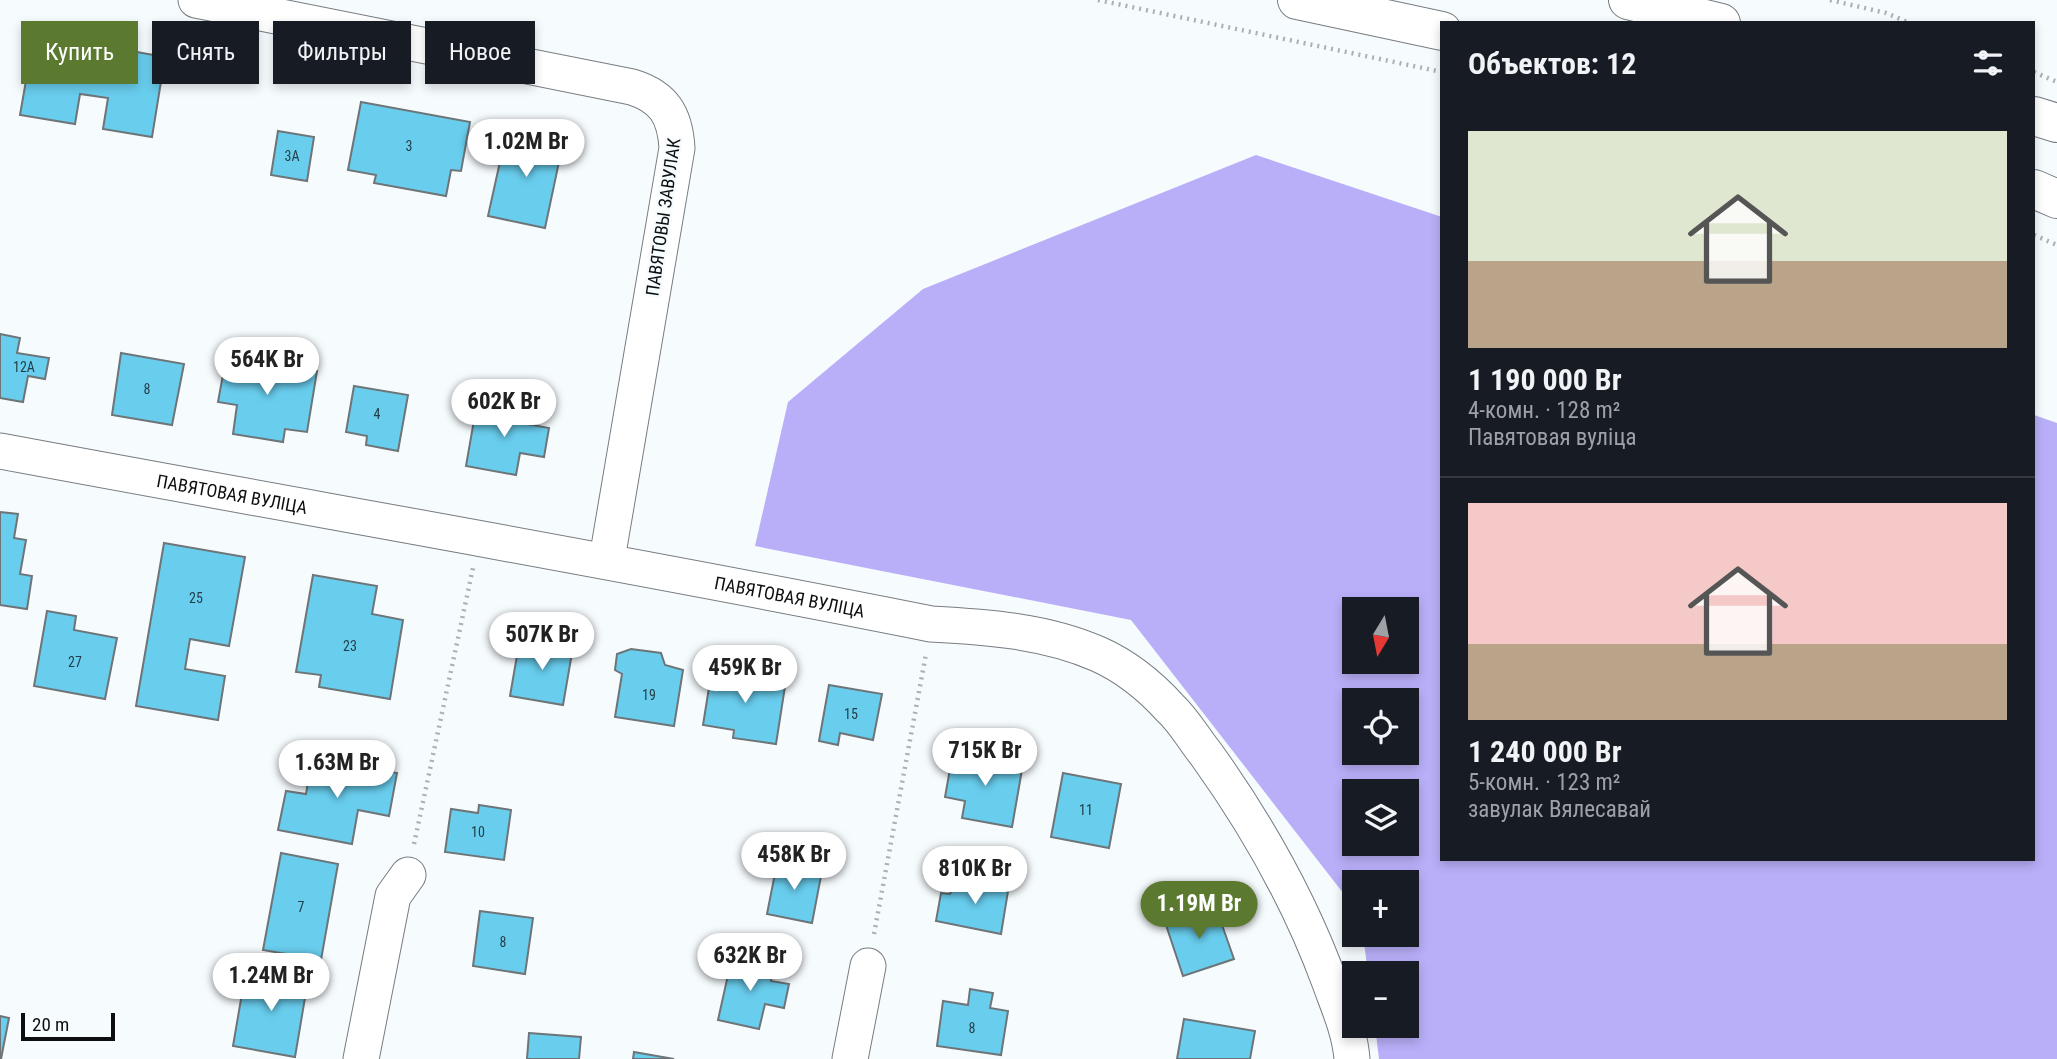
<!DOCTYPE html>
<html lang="ru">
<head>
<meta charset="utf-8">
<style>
  :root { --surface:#171b24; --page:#20242c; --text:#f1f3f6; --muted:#9ea1a6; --line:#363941; --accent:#5b7a30 }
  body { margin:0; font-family:"Roboto Condensed",sans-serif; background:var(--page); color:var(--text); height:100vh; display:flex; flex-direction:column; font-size:26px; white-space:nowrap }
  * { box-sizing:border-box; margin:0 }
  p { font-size:23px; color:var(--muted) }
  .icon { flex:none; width:38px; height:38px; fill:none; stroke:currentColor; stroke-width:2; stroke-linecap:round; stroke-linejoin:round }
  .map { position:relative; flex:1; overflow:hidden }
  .drawer { position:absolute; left:1440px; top:21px; width:595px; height:840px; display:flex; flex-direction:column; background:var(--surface); border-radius:0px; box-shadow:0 4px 10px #0003 }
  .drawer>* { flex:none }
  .guide { position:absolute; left:21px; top:21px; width:665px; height:63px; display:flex; gap:14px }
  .needle { width:46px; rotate:190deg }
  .controls { position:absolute; left:1342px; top:597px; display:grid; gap:14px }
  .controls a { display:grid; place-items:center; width:77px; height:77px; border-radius:0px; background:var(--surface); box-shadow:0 4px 10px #0003; font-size:35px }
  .scale { position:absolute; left:21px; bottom:18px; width:94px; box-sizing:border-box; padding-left:7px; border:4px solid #0c0e10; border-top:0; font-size:19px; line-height:24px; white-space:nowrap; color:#0c0e10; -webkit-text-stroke:5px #f6fbfe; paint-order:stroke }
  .price { position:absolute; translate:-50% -60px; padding:0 16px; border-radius:24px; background:#fff; color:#222; font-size:23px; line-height:46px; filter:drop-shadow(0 2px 4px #0008) }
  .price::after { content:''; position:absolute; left:50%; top:42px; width:21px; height:16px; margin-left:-10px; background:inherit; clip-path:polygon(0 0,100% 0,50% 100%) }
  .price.on { background:var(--accent); color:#fff }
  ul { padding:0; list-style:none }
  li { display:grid; align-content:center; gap:14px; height:371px; padding:0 28px }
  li+li { border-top:2px solid var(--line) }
  li span { display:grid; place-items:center; height:217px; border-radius:0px; color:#555 }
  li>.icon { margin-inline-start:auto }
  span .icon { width:126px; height:126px; fill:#fffc; stroke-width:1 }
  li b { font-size:30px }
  h2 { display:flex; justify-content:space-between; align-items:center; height:84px; padding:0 28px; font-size:30px }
  .chip { padding:0 24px; border-radius:0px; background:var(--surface); box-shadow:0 4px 10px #0003; font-size:24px; line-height:63px }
  .chip.on { background:var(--accent); color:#fff }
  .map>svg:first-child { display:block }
  .forest { fill:#b9aff9; fill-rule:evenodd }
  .building { fill:#69ceee; stroke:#6d7578; stroke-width:2 }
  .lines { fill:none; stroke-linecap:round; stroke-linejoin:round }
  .street-casing { stroke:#767c81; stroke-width:37 }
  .primary-casing { stroke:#767c81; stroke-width:40 }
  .path { stroke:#acb0b3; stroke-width:4.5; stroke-dasharray:2 5; stroke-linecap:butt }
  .street { stroke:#fff; stroke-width:35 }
  .primary { stroke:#fff; stroke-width:38 }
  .labels { text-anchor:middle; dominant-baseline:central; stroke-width:5; stroke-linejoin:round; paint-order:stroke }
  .number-label { font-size:14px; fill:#233e48 }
  .street-label { font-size:18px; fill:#0c0e10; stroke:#f6fbfe }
</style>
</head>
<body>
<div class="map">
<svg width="2057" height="1059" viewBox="0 0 2057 1059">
  <rect width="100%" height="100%" fill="#f6fbfe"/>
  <path class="forest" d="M1256,155L1442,217V859H2034V415L2057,423V1059H1379L1375,1026H1407V973H1368L1363,935L1407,934V882H1354V907L1131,620L755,546L788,402L923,289ZM1354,609H1407V662H1354ZM1354,700H1407V752H1354ZM1354,791H1407V844H1354Z"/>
  <path class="building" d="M34,35L77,43L75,55L129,65L131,51L165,57L152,137L103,129L108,98L80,94L75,124L20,115Z
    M361,102L470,122L461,171L451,170L446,196L374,183L376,175L348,170Z
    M507,130L563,143L545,228L488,216Z
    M278,131L314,137L307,181L271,175Z
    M0,334L20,338L17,353L49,358L45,379L28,376L23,402L0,398Z
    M121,353L184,364L172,425L112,415Z
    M227,353L317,371L307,432L285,429L283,442L233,434L237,405L218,402Z
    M354,386L408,395L398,451L366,445L367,436L346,432Z
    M477,403L530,411L527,424L549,428L544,457L520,453L516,475L466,466Z
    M0,512L18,514L14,538L26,540L20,574L32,576L27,609L0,605Z
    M164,543L245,557L229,646L190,639L185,669L225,676L218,720L136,706Z
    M313,575L377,586L372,614L403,620L390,699L319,687L321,675L296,672Z
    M47,611L76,616L74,630L117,638L105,699L34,686Z
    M520,638L573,647L563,705L510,696Z
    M631,649L661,653L665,665L683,670L674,726L615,717L622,674L615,670L617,654Z
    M712,669L786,680L776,744L733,738L734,730L703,725Z
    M829,685L882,694L873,740L840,733L838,745L819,741Z
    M953,752L1023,764L1012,827L962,818L965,801L945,797Z
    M312,757L397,773L389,816L358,810L352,844L278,830L286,791L306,794Z
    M1063,773L1121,784L1109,848L1051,837Z
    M479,805L511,810L504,860L445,852L451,809L478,813Z
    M281,853L338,864L321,960L263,950Z
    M778,858L799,862L797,871L821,876L812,923L767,914Z
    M973,879L1009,885L1001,934L936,921L941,893L950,894L955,884Z
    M1215,905L1234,959L1183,976L1165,922Z
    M480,911L533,918L525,974L473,966Z
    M732,957L774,966L771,981L789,984L784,1008L765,1004L759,1029L718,1020Z
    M246,970L308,980L295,1057L233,1046Z
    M970,989L993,993L990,1008L1008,1011L1001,1055L937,1046L943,1001L968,1005Z
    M0,1016L9,1018L1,1059H0Z
    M1184,1019L1255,1031L1250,1059H1177Z
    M529,1033L581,1037L579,1059H527Z
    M634,1052L674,1059H633Z"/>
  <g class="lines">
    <g class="street-casing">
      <g id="street">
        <path d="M196,0L632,87C664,97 675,115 677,148L607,559"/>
        <path id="s1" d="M0,451C311,509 622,562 931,624C988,627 1046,631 1098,654C1125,666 1150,686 1170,708C1184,721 1194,739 1206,754C1257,825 1300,901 1330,983C1339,1008 1350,1032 1352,1059"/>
        <path d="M361,1059L393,896L408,875"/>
        <path d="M850,1059L868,966"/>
      </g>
    </g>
    <g class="primary-casing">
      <path id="primary" d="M1297,0L1442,31
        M1628,0L1721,23
        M2034,116L2057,123
        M2034,189L2057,199"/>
    </g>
    <path class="path" d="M1098,0L1442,72
      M1830,0L1886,13L1910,23
      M2034,72L2057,82
      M2034,235L2057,245
      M414,844L473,568
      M874,934L926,654"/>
    <use href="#street" class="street"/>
    <use href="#primary" class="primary"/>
  </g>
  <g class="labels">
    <g class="number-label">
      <text x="409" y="146">3</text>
      <text x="292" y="156">3А</text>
      <text x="24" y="367">12А</text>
      <text x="147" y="389">8</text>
      <text x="377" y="414">4</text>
      <text x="196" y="598">25</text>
      <text x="350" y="646">23</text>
      <text x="75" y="662">27</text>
      <text x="649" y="695">19</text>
      <text x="851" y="714">15</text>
      <text x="1086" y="810">11</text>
      <text x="478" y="832">10</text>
      <text x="301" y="907">7</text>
      <text x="503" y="942">8</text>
      <text x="972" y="1028">8</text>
    </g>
    <g class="street-label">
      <text transform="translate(663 217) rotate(-82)">ПАВЯТОВЫ ЗАВУЛАК</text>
      <text stroke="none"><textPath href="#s1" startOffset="236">ПАВЯТОВАЯ ВУЛІЦА</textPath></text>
      <text stroke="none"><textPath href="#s1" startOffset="803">ПАВЯТОВАЯ ВУЛІЦА</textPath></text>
    </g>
  </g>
</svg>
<div class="controls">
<a><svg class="needle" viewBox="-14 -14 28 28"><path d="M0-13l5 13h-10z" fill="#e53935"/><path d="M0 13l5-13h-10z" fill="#9ea1a6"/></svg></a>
<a><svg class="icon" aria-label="locate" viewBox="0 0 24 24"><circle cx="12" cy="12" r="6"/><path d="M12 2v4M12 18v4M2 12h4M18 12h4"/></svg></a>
<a><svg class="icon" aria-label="layers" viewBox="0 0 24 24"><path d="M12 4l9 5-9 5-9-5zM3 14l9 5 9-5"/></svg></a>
<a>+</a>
<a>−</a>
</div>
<div class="scale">20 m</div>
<b class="price" style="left:526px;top:179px">1.02M Br</b>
<b class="price" style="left:267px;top:397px">564K Br</b>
<b class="price" style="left:504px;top:439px">602K Br</b>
<b class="price" style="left:542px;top:672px">507K Br</b>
<b class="price" style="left:745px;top:705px">459K Br</b>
<b class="price" style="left:985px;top:788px">715K Br</b>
<b class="price" style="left:337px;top:800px">1.63M Br</b>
<b class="price" style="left:794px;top:892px">458K Br</b>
<b class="price" style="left:975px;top:906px">810K Br</b>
<b class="price on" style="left:1199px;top:941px">1.19M Br</b>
<b class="price" style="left:750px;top:993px">632K Br</b>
<b class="price" style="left:271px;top:1013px">1.24M Br</b>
<div class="guide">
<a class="chip on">Купить</a>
<a class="chip">Снять</a>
<a class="chip">Фильтры</a>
<a class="chip">Новое</a>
</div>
<section class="drawer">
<h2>Объектов: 12<svg class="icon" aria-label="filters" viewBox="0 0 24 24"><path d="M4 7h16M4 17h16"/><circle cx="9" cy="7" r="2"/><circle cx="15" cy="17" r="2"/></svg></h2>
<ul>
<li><span style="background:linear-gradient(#dfe7d0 60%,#b9a48a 0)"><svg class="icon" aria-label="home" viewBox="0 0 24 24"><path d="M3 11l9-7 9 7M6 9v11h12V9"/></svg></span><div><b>1 190 000 Br</b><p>4-комн. · 128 m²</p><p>Павятовая вуліца</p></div></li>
<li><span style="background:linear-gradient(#f6c9c9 65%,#b9a48a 0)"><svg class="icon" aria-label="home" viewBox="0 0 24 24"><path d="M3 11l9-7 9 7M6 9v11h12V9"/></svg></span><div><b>1 240 000 Br</b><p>5-комн. · 123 m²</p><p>завулак Вялесавай</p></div></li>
</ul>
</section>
</div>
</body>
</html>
